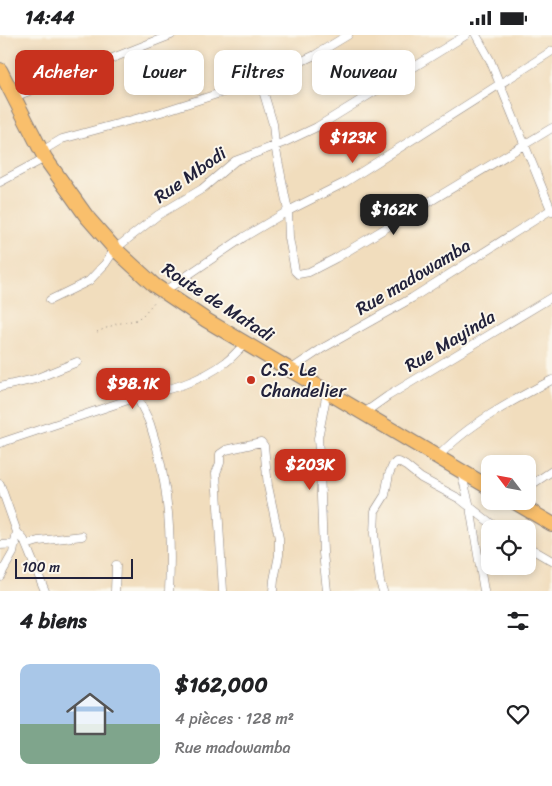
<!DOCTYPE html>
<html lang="fr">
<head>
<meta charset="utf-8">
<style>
  :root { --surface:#fff; --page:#f2f2f2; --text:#202124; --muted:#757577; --line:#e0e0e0; --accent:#c8321e }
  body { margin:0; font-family:Sriracha,sans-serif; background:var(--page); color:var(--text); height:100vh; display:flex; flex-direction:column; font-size:19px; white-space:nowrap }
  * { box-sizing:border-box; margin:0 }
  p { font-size:16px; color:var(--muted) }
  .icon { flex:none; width:28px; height:28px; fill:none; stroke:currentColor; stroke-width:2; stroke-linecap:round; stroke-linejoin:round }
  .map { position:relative; height:556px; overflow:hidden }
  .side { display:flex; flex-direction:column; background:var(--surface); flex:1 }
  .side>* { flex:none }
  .guide { position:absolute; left:15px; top:15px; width:522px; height:45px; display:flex; gap:10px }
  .needle { width:32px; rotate:302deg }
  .tools { position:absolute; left:481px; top:420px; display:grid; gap:10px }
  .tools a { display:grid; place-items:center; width:55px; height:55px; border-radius:10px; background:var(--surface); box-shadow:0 2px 8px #0003; font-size:25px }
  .scale { position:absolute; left:15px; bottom:12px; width:118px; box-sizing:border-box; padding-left:5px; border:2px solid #22223b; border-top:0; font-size:14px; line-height:18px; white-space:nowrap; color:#22223b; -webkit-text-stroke:4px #fbf7ec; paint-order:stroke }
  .price { position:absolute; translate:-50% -42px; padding:0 11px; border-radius:10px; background:var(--accent); color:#fff; font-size:16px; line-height:32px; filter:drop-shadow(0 1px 2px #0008) }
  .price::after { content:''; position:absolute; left:50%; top:30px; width:15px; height:11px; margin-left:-8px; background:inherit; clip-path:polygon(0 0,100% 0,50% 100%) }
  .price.on { background:#222; color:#fff }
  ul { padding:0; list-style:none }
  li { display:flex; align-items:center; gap:15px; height:125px; padding:0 20px }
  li+li { border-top:1px solid var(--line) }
  li span { display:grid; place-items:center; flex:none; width:140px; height:100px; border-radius:10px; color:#555 }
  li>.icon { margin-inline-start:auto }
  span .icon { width:60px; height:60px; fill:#fffc; stroke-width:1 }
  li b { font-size:21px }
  h2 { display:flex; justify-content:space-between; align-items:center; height:60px; padding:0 20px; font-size:21px }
  .chip { padding:0 18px; border-radius:10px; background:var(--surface); box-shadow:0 2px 8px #0003; font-size:18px; line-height:45px }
  .chip.on { background:var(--accent); color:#fff }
  .status { display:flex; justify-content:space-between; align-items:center; height:35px; padding:0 25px; background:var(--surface); direction:ltr }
  .status svg { height:14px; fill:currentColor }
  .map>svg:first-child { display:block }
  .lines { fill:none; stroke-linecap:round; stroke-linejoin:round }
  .minor-casing { stroke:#8a807c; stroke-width:9 }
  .trunk-casing { stroke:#8a807c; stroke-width:16 }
  .path { stroke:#8a807c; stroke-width:1; stroke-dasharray:1 4; stroke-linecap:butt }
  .minor { stroke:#fff; stroke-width:8 }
  .trunk { stroke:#f9bf6c; stroke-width:14 }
  .poi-dot { fill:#c8321e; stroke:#fbf7ec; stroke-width:2 }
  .labels { text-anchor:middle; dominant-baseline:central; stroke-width:4; stroke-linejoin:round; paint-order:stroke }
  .street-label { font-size:18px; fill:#22223b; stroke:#fbf7ec }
  .poi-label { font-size:18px; fill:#22223b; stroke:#fbf7ec; text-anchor:start }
</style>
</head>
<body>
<div class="status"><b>14:44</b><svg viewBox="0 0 49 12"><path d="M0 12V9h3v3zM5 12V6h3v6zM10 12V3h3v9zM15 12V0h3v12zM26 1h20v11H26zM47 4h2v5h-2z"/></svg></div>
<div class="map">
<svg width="552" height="556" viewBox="0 0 552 556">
  <rect width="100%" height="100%" fill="#fbf7ec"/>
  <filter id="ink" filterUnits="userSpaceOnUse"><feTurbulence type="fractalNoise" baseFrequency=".02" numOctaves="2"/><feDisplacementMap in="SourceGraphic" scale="10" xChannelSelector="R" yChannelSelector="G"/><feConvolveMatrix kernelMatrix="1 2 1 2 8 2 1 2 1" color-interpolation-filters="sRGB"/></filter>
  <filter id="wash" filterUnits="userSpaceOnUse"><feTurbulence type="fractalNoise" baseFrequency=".0096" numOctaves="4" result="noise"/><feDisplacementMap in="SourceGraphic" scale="20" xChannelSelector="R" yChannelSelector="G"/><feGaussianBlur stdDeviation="1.12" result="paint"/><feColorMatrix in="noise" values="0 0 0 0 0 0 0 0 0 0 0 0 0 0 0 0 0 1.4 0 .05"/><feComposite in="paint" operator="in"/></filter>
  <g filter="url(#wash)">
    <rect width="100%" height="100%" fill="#f1ddbd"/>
  </g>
  <g filter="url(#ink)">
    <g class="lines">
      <g class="minor-casing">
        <path id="minor" d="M476,0L490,25L552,177
          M264,44L262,49L264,59L273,89L275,110L288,176L289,203L295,236L298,239L309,237L336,223L552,93
          M14,62L171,0
          M42,116L62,104L161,77L264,44L315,20L348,0
          M0,147L45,123
          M163,257L244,202L288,176L344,148L552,16
          M50,265L89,246L105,229L115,214L158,180L202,154L235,126L285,107L317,92L466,0
          M290,335L323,313L412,263L552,174
          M0,352L35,344L77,327
          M327,357L318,403L320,433L323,518L327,556
          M137,362C141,371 147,380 150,389C168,442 172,501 169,556
          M364,378L388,361L552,262
          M0,408L137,362C168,355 200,347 226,327C233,322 239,314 246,308
          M438,422C465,391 515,364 552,345
          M461,437L470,472L484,556
          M0,449L17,497L13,518L0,541
          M528,452L552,436
          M17,497L24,505L45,556
          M0,510L16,509
          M26,510L39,506L82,501
          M528,512L552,526
          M115,556L116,530
          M223,556L216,438L220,428V419L226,415L261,407L264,411L268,451L279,503V520L274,545L273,556
          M383,556L380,547L374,499L375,476L385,460L389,439L393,430L396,427H399L406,431L421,443L460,464L498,494"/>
      </g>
      <g class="trunk-casing">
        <path id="trunk" d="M0,35L45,123L87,182L115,214L154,250L206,285L490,453
          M513,466L552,489"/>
      </g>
      <path class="path" d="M97,297L116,289L136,285L143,280L156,265"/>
      <use href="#minor" class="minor"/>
      <use href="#trunk" class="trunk"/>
    </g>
  </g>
  <circle class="poi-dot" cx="251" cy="345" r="5"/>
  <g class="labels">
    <g class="street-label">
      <text transform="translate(190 140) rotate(-35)">Rue Mbodi</text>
      <text transform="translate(413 242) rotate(-31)">Rue madowamba</text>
      <text transform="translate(218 267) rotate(33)">Route de Matadi</text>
      <text transform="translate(450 306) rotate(-31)">Rue Mayinda</text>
    </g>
    <g class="poi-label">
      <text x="261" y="335">C.S. Le<tspan x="261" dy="21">Chandelier</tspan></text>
    </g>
  </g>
</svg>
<div class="tools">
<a><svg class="needle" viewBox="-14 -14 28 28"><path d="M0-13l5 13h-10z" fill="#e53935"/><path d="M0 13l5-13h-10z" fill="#757577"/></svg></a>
<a><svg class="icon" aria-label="locate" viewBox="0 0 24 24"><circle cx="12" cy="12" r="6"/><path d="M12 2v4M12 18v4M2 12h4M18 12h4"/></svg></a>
</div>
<div class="scale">100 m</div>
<b class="price" style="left:353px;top:129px">$123K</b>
<b class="price on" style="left:394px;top:201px">$162K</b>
<b class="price" style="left:133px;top:375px">$98.1K</b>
<b class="price" style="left:310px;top:456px">$203K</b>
<div class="guide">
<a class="chip on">Acheter</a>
<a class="chip">Louer</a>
<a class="chip">Filtres</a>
<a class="chip">Nouveau</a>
</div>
</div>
<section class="side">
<h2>4 biens<svg class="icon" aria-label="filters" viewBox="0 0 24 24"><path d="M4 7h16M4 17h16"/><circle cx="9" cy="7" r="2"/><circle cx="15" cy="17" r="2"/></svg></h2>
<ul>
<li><span style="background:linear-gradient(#a9c7e8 60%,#7fa58c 0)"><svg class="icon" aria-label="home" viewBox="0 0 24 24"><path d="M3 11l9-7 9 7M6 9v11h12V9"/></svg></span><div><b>$162,000</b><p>4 pièces · 128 m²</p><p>Rue madowamba</p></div><svg class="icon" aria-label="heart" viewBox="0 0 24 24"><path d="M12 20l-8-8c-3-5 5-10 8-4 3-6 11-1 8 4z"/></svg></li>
</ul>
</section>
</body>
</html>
